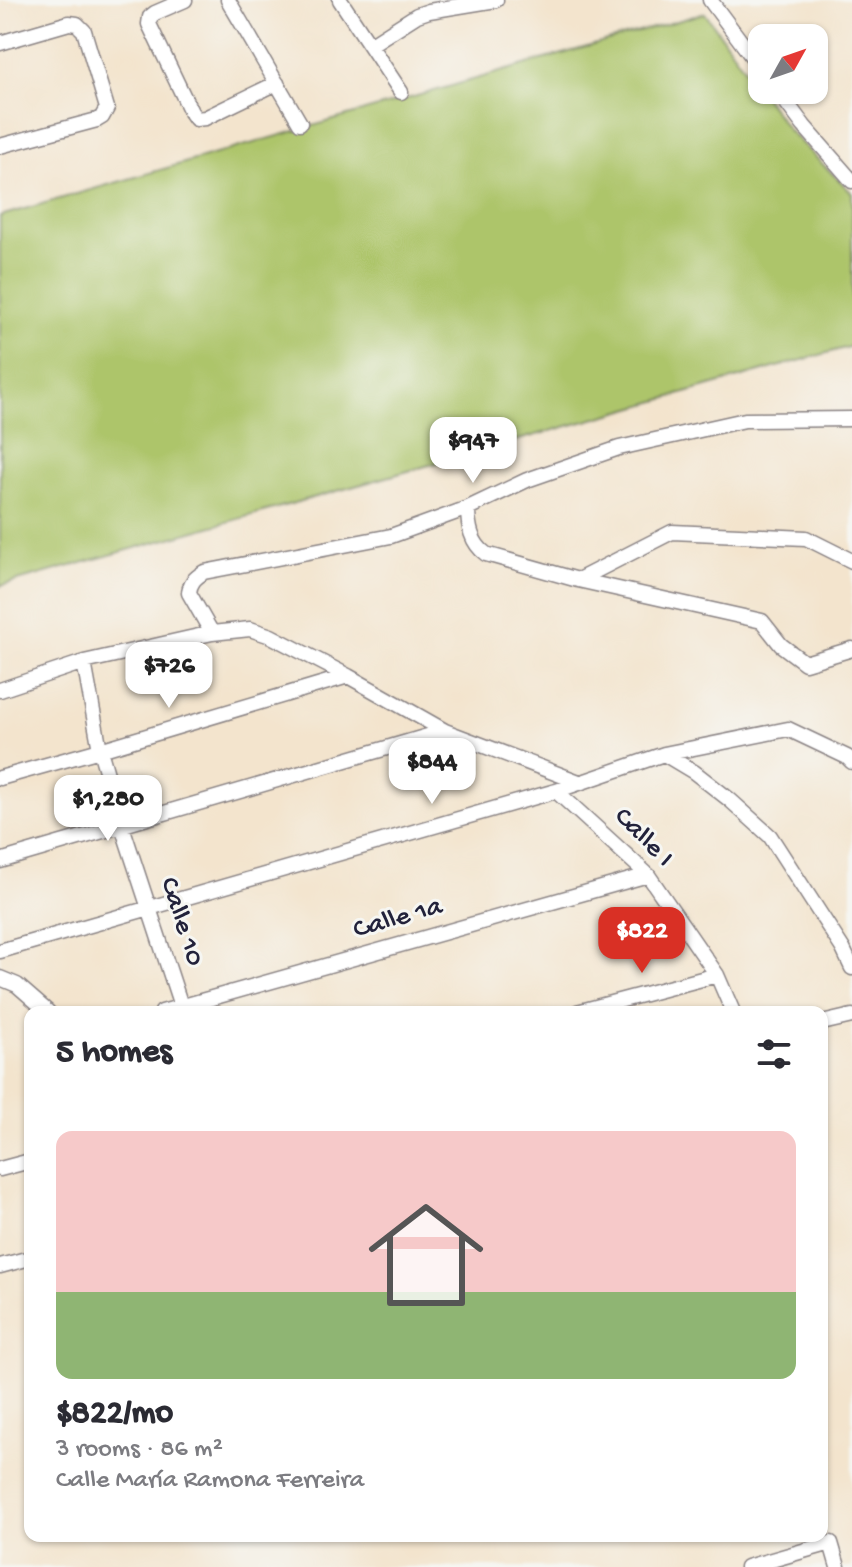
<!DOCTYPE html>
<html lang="en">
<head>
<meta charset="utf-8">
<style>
  :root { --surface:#fff; --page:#f2f2f3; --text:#2b2b33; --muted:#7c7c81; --accent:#d93025 }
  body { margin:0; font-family:"Gochi Hand",sans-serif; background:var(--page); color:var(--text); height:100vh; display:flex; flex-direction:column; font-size:30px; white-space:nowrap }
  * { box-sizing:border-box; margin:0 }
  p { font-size:26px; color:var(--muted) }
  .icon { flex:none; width:44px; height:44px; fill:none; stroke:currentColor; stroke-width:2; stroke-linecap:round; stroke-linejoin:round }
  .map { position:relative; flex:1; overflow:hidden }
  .sheet { position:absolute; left:24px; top:1006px; width:804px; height:536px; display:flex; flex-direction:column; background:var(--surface); border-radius:16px; box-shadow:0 2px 6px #0004 }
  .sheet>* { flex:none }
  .needle { width:52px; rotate:50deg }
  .fabs { position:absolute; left:748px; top:24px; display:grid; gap:16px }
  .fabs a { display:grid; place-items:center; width:80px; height:80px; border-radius:16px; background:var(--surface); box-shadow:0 2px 6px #0004; font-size:40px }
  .price { position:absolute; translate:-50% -68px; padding:0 18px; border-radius:16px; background:#fff; color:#222; font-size:26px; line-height:52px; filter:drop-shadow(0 2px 4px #0008) }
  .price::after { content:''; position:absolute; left:50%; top:48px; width:24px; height:18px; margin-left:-12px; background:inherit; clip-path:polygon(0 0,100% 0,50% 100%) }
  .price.selected { background:var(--accent); color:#fff }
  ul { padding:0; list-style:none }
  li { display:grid; align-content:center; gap:16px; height:424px; padding:0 32px }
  li span { display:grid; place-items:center; height:248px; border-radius:16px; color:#555 }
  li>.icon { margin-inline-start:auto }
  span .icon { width:144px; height:144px; fill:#fffc; stroke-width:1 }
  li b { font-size:34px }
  h2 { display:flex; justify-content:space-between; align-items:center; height:96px; padding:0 32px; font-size:34px }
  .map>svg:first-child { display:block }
  .green { fill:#adc56a; stroke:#687452; stroke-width:2 }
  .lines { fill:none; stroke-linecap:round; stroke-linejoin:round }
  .minor-casing { stroke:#8a8384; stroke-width:17 }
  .minor { stroke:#fff; stroke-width:14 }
  .labels { text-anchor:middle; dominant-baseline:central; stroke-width:6; stroke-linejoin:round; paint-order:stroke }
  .street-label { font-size:28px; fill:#22223b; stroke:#f6f6f2 }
</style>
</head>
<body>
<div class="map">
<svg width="852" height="1567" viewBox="0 0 852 1567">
  <rect width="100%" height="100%" fill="#f6f6f2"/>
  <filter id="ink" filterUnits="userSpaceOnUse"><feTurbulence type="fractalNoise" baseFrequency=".0125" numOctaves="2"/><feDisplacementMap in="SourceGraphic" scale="16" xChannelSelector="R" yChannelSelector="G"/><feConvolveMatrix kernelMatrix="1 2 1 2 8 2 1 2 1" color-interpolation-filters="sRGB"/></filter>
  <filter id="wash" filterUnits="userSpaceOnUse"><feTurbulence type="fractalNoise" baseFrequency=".006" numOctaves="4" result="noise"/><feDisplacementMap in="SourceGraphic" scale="32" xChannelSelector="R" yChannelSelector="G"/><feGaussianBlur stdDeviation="1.8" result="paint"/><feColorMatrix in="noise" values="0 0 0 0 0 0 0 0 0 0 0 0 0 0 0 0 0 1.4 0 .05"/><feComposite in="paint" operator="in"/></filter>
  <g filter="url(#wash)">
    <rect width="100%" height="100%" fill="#f3e4cd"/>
    <path class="green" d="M705,13L788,130L852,193V346L0,586V216Z"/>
  </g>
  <g filter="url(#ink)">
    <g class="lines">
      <g class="minor-casing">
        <path id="minor" d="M185,0L155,13L150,17L149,24L191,112L196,119L205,118L277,83
          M228,0L300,123
          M340,0L401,92
          M710,0L762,70
          M0,43L69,23L77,24L84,31L107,108L102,117L97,120L0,146
          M370,45L417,15L429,11L496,0
          M777,90L804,126L852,181
          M468,508C468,526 471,543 486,554L578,580L762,621L781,645L805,663L852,649
          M578,580L672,532L806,538L852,561
          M212,633L189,593C190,582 195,578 204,572L391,536L468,508L527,480L619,448L745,420L852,419
          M84,662L100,750L122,826L183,1012
          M0,690L84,662L212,633L250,629L271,636L348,676L445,731L579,782
          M664,754L694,772L730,800L770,836L843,949L852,968
          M0,778L100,750L348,676
          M556,791L648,875L717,975L733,1012
          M0,861L445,731
          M0,951L556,791L664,754L788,729L847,757L852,762
          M0,978L17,985L48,1012
          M162,1012L648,875
          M577,1012L717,975
          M822,1023L852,1016
          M0,1169L30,1161
          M0,1266L30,1258
          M747,1567L831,1543L838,1567"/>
      </g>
      <use href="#minor" class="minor"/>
    </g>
  </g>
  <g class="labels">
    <g class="street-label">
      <text transform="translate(643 838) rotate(45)">Calle I</text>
      <text transform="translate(398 919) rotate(-16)">Calle 1a</text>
      <text transform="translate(181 922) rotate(72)">Calle 10</text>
    </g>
  </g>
</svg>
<div class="fabs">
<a><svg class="needle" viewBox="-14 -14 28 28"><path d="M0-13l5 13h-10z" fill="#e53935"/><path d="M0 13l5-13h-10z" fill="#7c7c81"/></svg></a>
</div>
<b class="price" style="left:473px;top:485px">$947</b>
<b class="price" style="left:169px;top:710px">$726</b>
<b class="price" style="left:432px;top:806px">$844</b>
<b class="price" style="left:108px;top:843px">$1,280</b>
<b class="price selected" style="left:642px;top:975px">$822</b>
<section class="sheet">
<h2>5 homes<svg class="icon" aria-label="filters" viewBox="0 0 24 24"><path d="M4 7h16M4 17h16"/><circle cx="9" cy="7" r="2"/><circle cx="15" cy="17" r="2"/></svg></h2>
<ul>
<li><span style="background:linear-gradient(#f6c9c9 65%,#8fb573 0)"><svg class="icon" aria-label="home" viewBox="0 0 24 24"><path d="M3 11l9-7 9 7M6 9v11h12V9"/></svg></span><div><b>$822/mo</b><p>3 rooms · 86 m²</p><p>Calle María Ramona Ferreira</p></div></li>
</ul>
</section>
</div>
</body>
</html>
